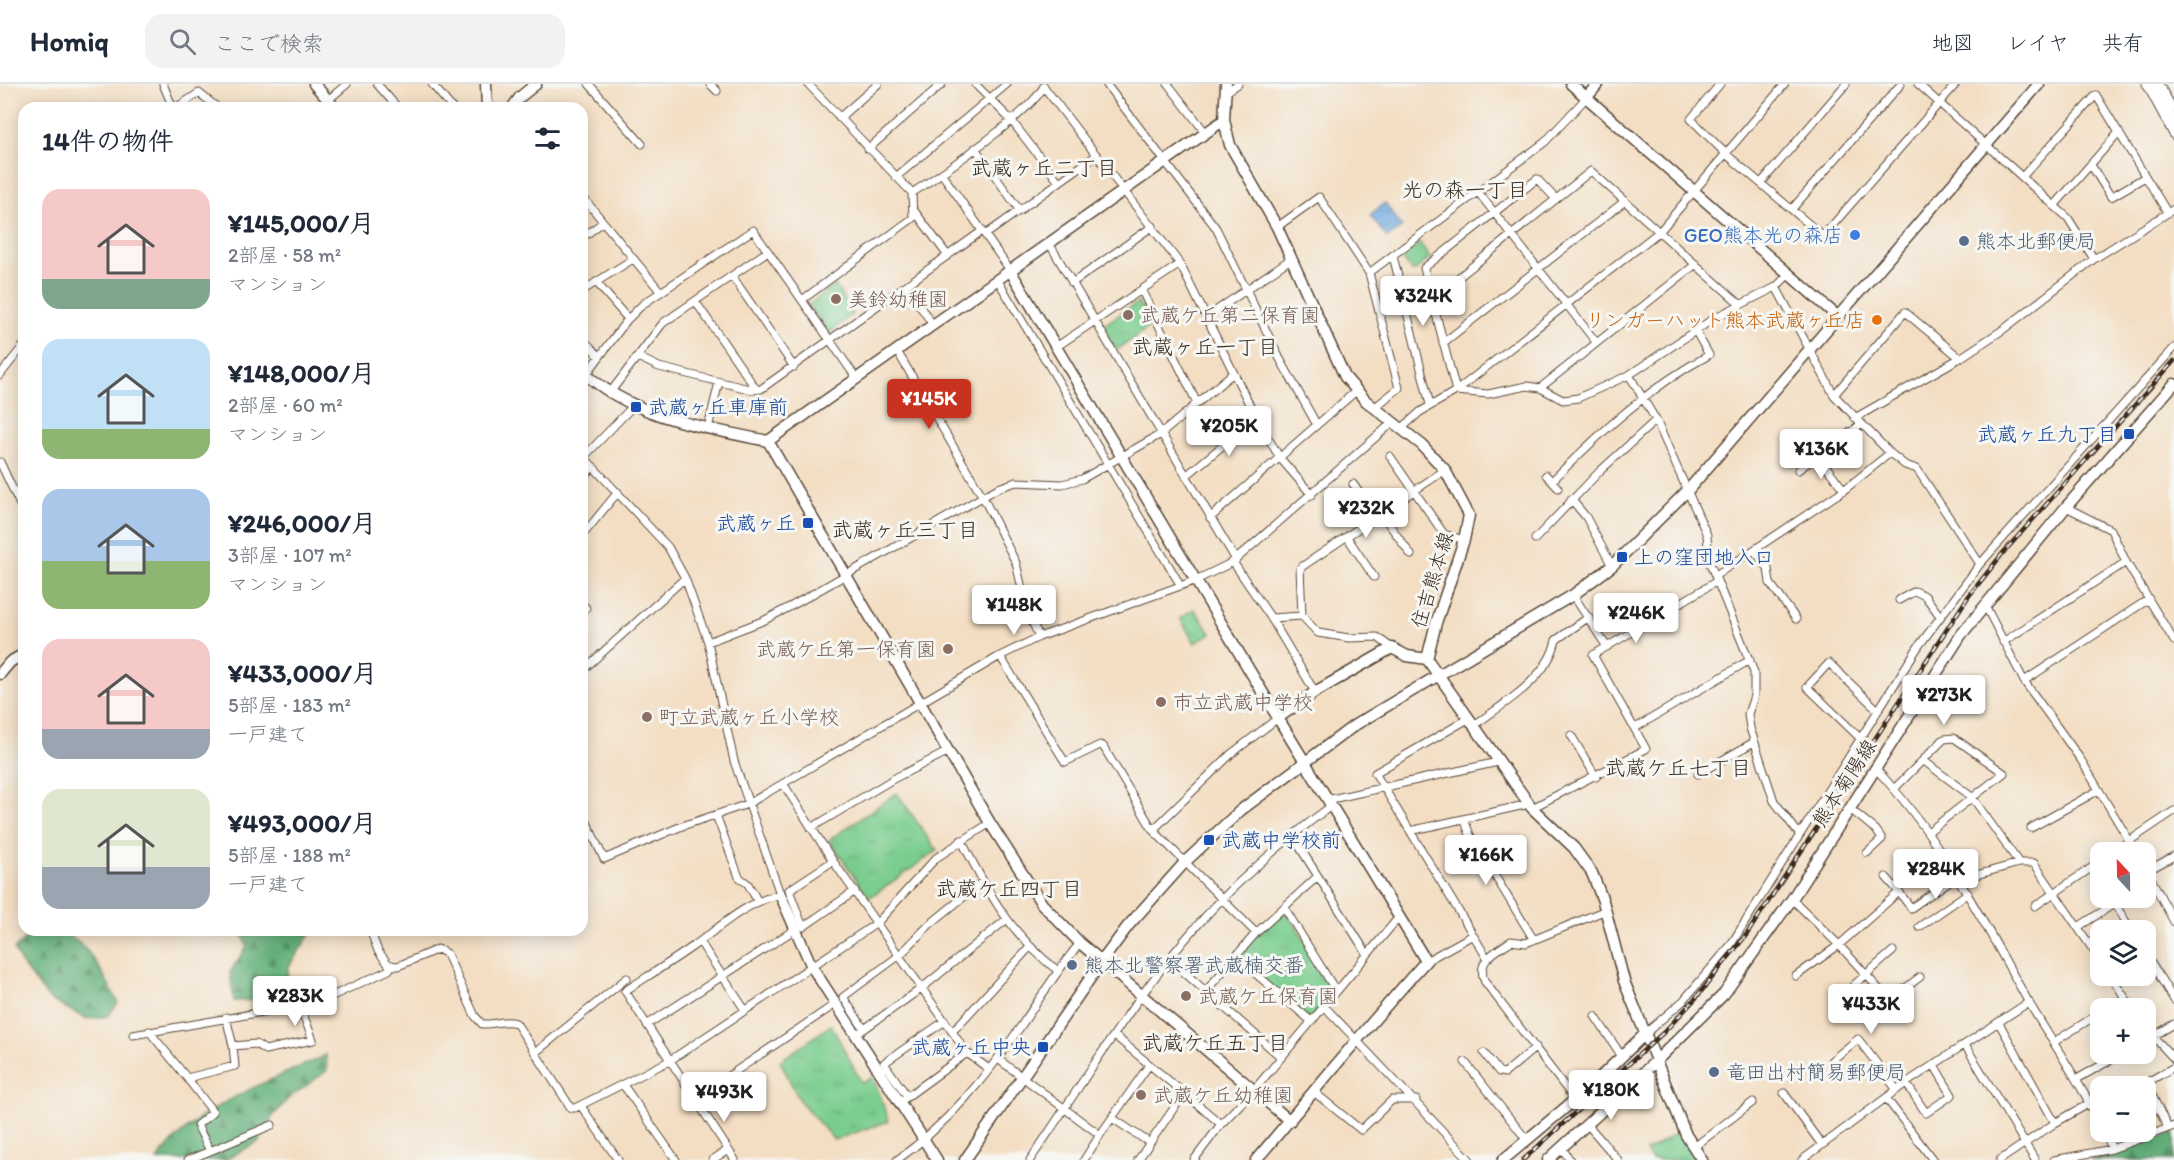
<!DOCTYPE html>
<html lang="ja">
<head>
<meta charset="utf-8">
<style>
  :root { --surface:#fff; --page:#f2f2f3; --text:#1f2937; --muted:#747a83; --line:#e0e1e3; --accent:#c8321e }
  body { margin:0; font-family:Itim,"Klee One",sans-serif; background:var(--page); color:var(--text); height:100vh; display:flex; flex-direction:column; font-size:22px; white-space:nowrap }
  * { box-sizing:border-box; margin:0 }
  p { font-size:20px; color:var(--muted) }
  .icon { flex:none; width:33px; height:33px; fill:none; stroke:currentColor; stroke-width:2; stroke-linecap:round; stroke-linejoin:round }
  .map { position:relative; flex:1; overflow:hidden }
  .sheet { position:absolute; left:18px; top:18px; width:570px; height:834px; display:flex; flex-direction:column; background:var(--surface); border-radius:18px; box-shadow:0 3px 15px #0003 }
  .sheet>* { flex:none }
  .needle { width:39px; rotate:338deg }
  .controls { position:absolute; left:2090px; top:758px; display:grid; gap:12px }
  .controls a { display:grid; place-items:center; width:66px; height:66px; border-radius:12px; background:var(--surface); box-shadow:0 3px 15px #0003; font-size:30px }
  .price { position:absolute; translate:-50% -51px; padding:0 14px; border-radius:6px; background:#fff; color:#222; font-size:20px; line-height:39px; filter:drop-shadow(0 2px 3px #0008) }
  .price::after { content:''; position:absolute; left:50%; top:36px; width:18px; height:14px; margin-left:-9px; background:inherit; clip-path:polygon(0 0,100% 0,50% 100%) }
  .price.selected { background:var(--accent); color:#fff }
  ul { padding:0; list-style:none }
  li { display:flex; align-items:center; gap:18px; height:150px; padding:0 24px }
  li span { display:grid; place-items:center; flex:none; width:168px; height:120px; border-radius:18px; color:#555 }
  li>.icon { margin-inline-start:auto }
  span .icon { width:72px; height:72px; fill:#fffc; stroke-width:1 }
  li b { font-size:26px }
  h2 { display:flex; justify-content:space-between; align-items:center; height:72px; padding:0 24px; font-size:26px }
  header { display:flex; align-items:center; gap:36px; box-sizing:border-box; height:84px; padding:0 30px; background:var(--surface); border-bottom:2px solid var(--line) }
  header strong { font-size:28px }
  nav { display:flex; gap:33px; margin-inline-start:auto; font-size:21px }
  .search { width:420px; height:54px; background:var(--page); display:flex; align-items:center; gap:15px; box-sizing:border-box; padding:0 21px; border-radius:18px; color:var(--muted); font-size:22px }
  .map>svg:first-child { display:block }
  .forest { fill:url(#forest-firs); stroke:#4f6d4c; stroke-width:1.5 }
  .park { fill:url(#park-tufts); stroke:#5a7c56; stroke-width:1.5 }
  .water { fill:url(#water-waves); stroke:#566b80; stroke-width:1.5 }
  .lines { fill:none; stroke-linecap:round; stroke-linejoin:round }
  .street-casing { stroke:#574537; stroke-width:9 }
  .secondary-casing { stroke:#574537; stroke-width:13 }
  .primary-casing { stroke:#574537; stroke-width:13 }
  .street { stroke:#fff; stroke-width:7 }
  .secondary { stroke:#fff; stroke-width:10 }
  .primary { stroke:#fff; stroke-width:10 }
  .rail-casing { stroke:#3b2a1e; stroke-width:4.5 }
  .rail { stroke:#f6f6f2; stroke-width:2; stroke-dasharray:7; stroke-linecap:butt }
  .shop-dot { fill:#3f7fe0; stroke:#f6f6f2; stroke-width:2 }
  .service-dot { fill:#5c6f8a; stroke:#f6f6f2; stroke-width:2 }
  .education-dot { fill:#8d6e63; stroke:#f6f6f2; stroke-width:2 }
  .food-dot { fill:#e8710a; stroke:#f6f6f2; stroke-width:2 }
  .transit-dot { fill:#1a4fb4; stroke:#f6f6f2; stroke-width:2 }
  .labels { text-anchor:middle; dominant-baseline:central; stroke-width:6; stroke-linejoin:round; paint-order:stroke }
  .shop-label { font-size:20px; fill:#366cbe; stroke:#f6f6f2; text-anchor:end }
  .service-label { font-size:20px; fill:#4e5e75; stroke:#f6f6f2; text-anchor:start }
  .education-label { font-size:20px; fill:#785e54; stroke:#f6f6f2; text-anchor:start }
  .food-label { font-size:20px; fill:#c56008; stroke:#f6f6f2; text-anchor:end }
  .transit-label { font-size:20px; fill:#164399; stroke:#f6f6f2; text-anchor:start }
  .street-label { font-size:20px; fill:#3b2a1e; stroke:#f6f6f2 }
  .neighbourhood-label { font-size:21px; fill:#3b2a1e; stroke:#f6f6f2 }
</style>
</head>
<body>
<header>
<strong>Homiq</strong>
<div class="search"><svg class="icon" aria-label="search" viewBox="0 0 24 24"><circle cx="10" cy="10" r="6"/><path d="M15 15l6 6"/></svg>ここで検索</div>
<nav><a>地図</a><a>レイヤ</a><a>共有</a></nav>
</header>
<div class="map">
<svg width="2174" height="1076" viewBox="0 0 2174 1076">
  <defs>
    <pattern id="forest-firs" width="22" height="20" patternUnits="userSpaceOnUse" patternTransform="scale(1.5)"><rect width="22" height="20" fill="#63b07a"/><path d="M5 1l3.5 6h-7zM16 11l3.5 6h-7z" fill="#538f63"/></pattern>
    <pattern id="park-tufts" width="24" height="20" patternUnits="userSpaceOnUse" patternTransform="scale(1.5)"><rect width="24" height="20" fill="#7acd8f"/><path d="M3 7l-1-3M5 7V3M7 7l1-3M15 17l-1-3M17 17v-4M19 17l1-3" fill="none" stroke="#6ab07b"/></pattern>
    <pattern id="water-waves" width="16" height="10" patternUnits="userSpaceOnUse" patternTransform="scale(1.5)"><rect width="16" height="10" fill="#70ace1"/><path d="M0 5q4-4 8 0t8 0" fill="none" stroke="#5d8cb6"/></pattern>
  </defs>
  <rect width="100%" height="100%" fill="#f6f6f2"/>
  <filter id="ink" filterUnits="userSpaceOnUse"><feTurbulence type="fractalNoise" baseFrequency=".0167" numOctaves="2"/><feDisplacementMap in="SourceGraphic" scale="12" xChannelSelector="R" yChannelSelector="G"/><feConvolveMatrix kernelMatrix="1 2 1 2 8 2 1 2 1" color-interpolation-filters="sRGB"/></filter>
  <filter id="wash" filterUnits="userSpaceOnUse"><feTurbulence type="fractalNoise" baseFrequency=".008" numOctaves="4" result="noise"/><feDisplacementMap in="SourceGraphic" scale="24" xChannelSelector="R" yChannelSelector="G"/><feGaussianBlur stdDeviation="1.35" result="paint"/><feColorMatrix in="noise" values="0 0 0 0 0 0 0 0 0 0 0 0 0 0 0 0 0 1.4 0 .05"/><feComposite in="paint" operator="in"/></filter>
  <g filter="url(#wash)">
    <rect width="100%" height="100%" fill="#f3dec3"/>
    <path class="forest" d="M46,846C84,846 103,889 118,919L108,932L87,935L50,916L21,879L14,865L30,851Z
      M241,846H313L289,882L287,898L264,916L234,917L230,888L247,863Z
      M326,971L327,987L288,1015L273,1032L260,1057L225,1076H157C198,1020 266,999 326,971Z
      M2174,1048V1076H2089Z"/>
    <path class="park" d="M1420,159L1430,174L1413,188L1401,173Z
      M835,201L852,230L828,250L808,221Z
      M1138,218L1152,241L1117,266L1101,243Z
      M1194,525L1211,549L1195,559L1180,534Z
      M897,709L937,767L869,814L829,756Z
      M1284,823L1336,907L1311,937L1235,873Z
      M831,941L862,999L873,993L889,1037L834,1056L800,1017L780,977Z
      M1678,1048L1697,1076H1652L1646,1068Z"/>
    <path class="water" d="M1385,119L1402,143L1387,154L1370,131Z"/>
  </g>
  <g filter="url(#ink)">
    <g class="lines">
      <g class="street-casing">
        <path id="street" d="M163,0L173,24
          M377,0L398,24
          M432,0L452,24
          M589,0L642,60
          M710,0L717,7
          M975,0L1011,36L1059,98
          M1106,0L1216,144L1280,275L1317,341
          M1168,0L1205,48
          M1720,0L1691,35L1726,70L1823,152L1956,0
          M1918,0L2068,134L2094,175
          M2146,0L2174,52
          M2159,0L2174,26
          M1044,3L1180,180L1256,334L1280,374L1312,411
          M1226,8L1238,0
          M328,16L347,0
          M173,23H177L199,9L218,24
          M839,34L878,0
          M975,64L1020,127
          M868,65L942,0
          M2091,81L2111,113L2145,93
          M942,90L1010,186
          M896,93L1007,0
          M2022,93L2096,11L2167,128
          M1761,99L1846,0
          M1478,108L1596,258
          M912,109C941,90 1031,29 1044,2
          M582,112L660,207
          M1555,114L1537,95L1424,184L1456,307L1660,147L1785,0
          M2054,122L2119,48
          M913,125L948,172
          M1792,125L1901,0
          M1277,143L1319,113L1369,189L1399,304L1374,324
          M985,151L1097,71
          M582,154L603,138
          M1049,159L1236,476
          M1393,172L1430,321
          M1369,189L1545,58L1586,14
          M732,192L794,283
          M997,195L1178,497
          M596,198L628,235
          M1072,199L1153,142
          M906,202L933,241
          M1776,203L1834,311L1890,369L1905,381L1917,385L1980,480
          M582,207L633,175
          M1142,207L1197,319
          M1433,214L1591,87L1740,220
          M802,216L913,134L912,109L808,0
          M695,217L756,305
          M1207,233L1292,174
          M582,254L599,272
          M1443,259L1625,117
          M1056,263L1180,180
          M897,267L983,413L1016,479L1027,526L1039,553
          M638,273L659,283L753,306L761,305L982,147
          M0,291L24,261
          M586,291L627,236L643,220L753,146L857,295
          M1629,291L1656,336L1707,451L1709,477L1754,588V612L1748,630L1750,644L1774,717L1799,750
          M1540,304L1696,180
          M609,310L663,239L768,167
          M1834,311L1905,228L1960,274
          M633,322L584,373L668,463L685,494L708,558L734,677L780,810C743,820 723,841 692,863C671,878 648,892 625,907L735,1076
          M1855,334L1960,274L2004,245L2094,175L2174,125
          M708,344L719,298
          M1401,345L1420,328L1456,307L1488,310L1527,302L1540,304L1563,316L1578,314L1629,291L1716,233L1776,203L1788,191
          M1390,372L1444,450L1464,456
          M1818,372L1844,406
          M0,378L24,429
          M1798,386L1862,340
          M1546,391L1558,404
          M1186,392L1256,334
          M582,396L593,382
          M1552,397C1600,349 1649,303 1709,271L1695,246
          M1353,400L1377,433
          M1571,415L1586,433L1612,482
          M2066,423L2111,446L2126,478L2174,557
          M1381,429L1411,471
          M1210,434L1356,307
          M582,452L618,408
          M1347,453L1374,493
          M1535,455L1600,387L1656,336
          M1754,466L1768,484L1770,499L1796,535
          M1233,478L1271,534L1315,608
          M1716,491L1844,406L1890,369
          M1573,511L1607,563
          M1899,516L1915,507L1925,512L1940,532
          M582,520L586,524
          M1985,521L2024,597L2081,676L2136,768
          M1302,532L1300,484L1445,386
          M1271,534L1302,532L1318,549L1349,554L1377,553L1392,564
          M708,558L765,536L795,520L998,404L1016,398L1062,400L1082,395L1161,350L1233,289
          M2003,558L2126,478
          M1000,572L1065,678L1100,661L1103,662L1153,746L1256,849
          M582,587L685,494
          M2024,597L2149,515
          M1468,635L1375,689L1487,874
          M1473,642C1503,620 1548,595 1556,556L1589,533
          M1635,644L1750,576
          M1571,651L1596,693
          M1860,654L1807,603L1829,579L1878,626
          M1924,677L1972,713L2019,779
          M1875,684C1940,752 1982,836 2028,917C2052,958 2079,996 2100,1039
          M1698,690L1754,658
          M784,701L833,777L967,969L989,985
          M1895,704L1944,655L1954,654L2004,689L1928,748
          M1327,716L1498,678
          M1532,724L1646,665L1593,571L1717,497
          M1849,724L1876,746L1882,755L1867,769
          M582,728L604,775L682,742L748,720L1000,572L1039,553L1194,497L1233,478L1392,339
          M716,731L739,793L748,800L757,816
          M1464,735L1470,751L1534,856
          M811,744L895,694L949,667
          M2031,744L2099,706
          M1153,746L1231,670L1278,634
          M1410,747L1529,720
          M1292,751L1367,870
          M961,756C988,808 1010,850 1057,886
          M2113,768L2174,727
          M833,777L789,806L803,843L855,807
          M2145,783L2174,838
          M2147,787L2174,772
          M1886,793L1899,808
          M1792,815L1839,861L1899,808L1911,824L1957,792L1969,793L2019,779H2034L2100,876
          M2115,820L2131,846
          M2035,822L2100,778
          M1284,823L1336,907
          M1919,843L1968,809
          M2078,843L2125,813
          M370,846L378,867L389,881L398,882L438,865L447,870L475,932L482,940C494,941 504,935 516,939L571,1024H575L669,977L877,839L936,774L990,739
          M700,858L745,926
          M2145,869L2174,916
          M1235,872L1311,937
          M1170,876L1281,973
          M1426,877L1473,851
          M2110,891L2132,924
          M1796,892L1839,861L1889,916
          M1853,902L1893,867
          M1205,908L1256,849L1318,792
          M1324,922L1470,1076
          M2108,924L2125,914
          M1872,929L1920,893
          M1595,932L1621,971
          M226,933L233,962L256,960L265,966L313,956L299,920
          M1999,939L2055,1039L2000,1076
          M648,940L794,846
          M2145,943L2174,975
          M864,945L843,913L900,871L929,841L982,798
          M149,947L187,994L235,982L233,962
          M953,947L1029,864
          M860,948L922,904L1007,835
          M1647,948L1683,917L1730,862L1918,563L1980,480L2174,264
          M133,951L319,918L389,886L392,881
          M1115,952L1221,1040
          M2145,957L2174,940
          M2054,958L2100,929
          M1965,961L2035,1076
          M536,968L627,894
          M1484,969L1499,988L1505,989L1536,963
          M998,975L1100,1051L1084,1076
          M1831,977L1858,955L1897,1006
          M1465,978L1526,1055
          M187,994L213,1028L197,1041L210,1067L272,1041
          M2077,995L2123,969
          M1906,999L1926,1029L1952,1011L1934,981
          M624,1002L676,1076
          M1314,1008L1361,1046L1392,1016H1416
          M1784,1009L1822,1061
          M907,1012L884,979L945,937
          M1886,1014L1933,1076
          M904,1015L967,969
          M693,1016L834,921
          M1575,1016L1485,898C1475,877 1495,868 1511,857L1526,859L1606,826
          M581,1022L618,1076
          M1112,1034L1150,1059
          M2055,1039L2090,1019
          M1587,1040L1618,1076
          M2168,1044L2146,999L2174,983
          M2104,1047L2112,1065
          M1100,1051L1149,981
          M1561,1063L1570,1076
          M1694,1063L1753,1018
          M188,1076L210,1067
          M712,1076L728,1066
          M897,1076C948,1040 986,993 1021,942C1041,913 1058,885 1080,859
          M1030,1076C1090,989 1148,889 1223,814C1256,781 1293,750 1331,722
          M1138,1076L1183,1011
          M1194,1076L1221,1040L1254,1006L1399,833
          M1802,1076L1906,999L2029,918
          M2054,1076L2112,1065L2174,1042"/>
      </g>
      <g class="secondary-casing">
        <path id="secondary" d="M314,0L335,24
          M1226,0L1224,36L1230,61L1277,143L1345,293L1366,317L1422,361L1445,386L1469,431L1464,456L1436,539L1427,575L1532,724L1574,764L1592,789L1603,817L1624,897L1686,1051L1702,1076
          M1571,0L1837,232
          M2151,0L2174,39
          M1586,14L1598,0
          M512,24L520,13L536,0
          M1010,186L1278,634L1315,608L1392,564L1407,572L1427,575
          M582,287C634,334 702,343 768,357L990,739L1042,820L1080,859L1290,1037
          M768,357L1224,36
          M780,810L812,883L937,1076
          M965,1076L1102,877L1128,842L1186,777L1241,726L1355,641L1573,511L1612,482L1689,405L2039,0
          M1256,1076C1312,1010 1367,942 1426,877L1278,634
          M1503,1076L1589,1004L1647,948
          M1548,1076L1656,977L1724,910L1792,815L1961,551L2066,423L2174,300"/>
      </g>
      <g class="primary-casing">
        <path id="primary" d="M486,0L487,24
          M0,590L10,578L24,570"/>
      </g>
      <use href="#street" class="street"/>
      <use href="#secondary" class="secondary"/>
      <use href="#primary" class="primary"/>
      <g class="rail-casing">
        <path id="rail" d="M1523,1076L1664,948L1695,915L1747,850L1968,513L2003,469L2174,277"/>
      </g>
      <use href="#rail" class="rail"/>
    </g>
  </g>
  <circle class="shop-dot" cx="1855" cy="151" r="6"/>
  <g class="service-dot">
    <circle cx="1964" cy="157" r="6"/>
    <circle cx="1072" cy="881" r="6"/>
    <circle cx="1714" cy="988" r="6"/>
  </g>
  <g class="education-dot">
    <circle cx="836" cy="215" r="6"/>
    <circle cx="1128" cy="231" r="6"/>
    <circle cx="948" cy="565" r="6"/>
    <circle cx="1161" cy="618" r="6"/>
    <circle cx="647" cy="633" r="6"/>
    <circle cx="1186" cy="912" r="6"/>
    <circle cx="1141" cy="1011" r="6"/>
  </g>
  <circle class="food-dot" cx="1877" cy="236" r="6"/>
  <g class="transit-dot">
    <rect x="630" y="317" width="12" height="12" rx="3"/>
    <rect x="2123" y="344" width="12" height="12" rx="3"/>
    <rect x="802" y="433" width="12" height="12" rx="3"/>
    <rect x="1616" y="467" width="12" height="12" rx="3"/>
    <rect x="1203" y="750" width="12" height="12" rx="3"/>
    <rect x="1037" y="957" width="12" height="12" rx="3"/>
  </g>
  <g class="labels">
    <g class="shop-label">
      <text x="1843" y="151">GEO熊本光の森店</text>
    </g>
    <g class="service-label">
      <text x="1976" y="157">熊本北郵便局</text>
      <text x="1084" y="881">熊本北警察署武蔵楠交番</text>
      <text x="1726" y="988">竜田出村簡易郵便局</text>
    </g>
    <g class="education-label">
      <text x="848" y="215">美鈴幼稚園</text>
      <text x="1140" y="231">武蔵ケ丘第二保育園</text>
      <text x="936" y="565" text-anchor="end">武蔵ケ丘第一保育園</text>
      <text x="1173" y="618">市立武蔵中学校</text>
      <text x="659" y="633">町立武蔵ヶ丘小学校</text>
      <text x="1198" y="912">武蔵ケ丘保育園</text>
      <text x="1153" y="1011">武蔵ケ丘幼稚園</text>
    </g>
    <g class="food-label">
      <text x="1865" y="236">リンガーハット熊本武蔵ヶ丘店</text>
    </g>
    <g class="transit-label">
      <text x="648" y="323">武蔵ヶ丘車庫前</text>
      <text x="2117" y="350" text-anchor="end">武蔵ヶ丘九丁目</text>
      <text x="796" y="439" text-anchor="end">武蔵ヶ丘</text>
      <text x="1634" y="473">上の窪団地入口</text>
      <text x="1221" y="756">武蔵中学校前</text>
      <text x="1031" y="963" text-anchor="end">武蔵ヶ丘中央</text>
    </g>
    <g class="street-label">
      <text transform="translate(1432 496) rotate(-73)">住吉熊本線</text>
      <text transform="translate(1844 699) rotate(-57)">熊本菊陽線</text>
    </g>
    <g class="neighbourhood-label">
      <text x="1044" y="83">武蔵ヶ丘二丁目</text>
      <text x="1465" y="105">光の森一丁目</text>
      <text x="1205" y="262">武蔵ヶ丘一丁目</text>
      <text x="905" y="445">武蔵ヶ丘三丁目</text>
      <text x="1678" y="683">武蔵ケ丘七丁目</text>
      <text x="1009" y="804">武蔵ケ丘四丁目</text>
      <text x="1215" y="958">武蔵ケ丘五丁目</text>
    </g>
  </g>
</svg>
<div class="controls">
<a><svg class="needle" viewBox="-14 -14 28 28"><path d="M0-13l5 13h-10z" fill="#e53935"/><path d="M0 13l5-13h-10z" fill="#747a83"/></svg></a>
<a><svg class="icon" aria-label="layers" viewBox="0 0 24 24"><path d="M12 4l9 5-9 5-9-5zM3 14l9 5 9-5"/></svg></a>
<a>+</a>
<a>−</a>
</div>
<b class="price" style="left:1423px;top:243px">¥324K</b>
<b class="price selected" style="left:929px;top:346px">¥145K</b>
<b class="price" style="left:1229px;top:373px">¥205K</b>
<b class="price" style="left:1821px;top:396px">¥136K</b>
<b class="price" style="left:1366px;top:455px">¥232K</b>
<b class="price" style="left:1014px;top:552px">¥148K</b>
<b class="price" style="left:1636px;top:560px">¥246K</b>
<b class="price" style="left:1944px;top:642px">¥273K</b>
<b class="price" style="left:1486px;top:802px">¥166K</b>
<b class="price" style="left:1936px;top:816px">¥284K</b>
<b class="price" style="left:295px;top:943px">¥283K</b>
<b class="price" style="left:1871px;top:951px">¥433K</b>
<b class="price" style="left:1611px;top:1037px">¥180K</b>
<b class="price" style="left:724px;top:1039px">¥493K</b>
<section class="sheet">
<h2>14件の物件<svg class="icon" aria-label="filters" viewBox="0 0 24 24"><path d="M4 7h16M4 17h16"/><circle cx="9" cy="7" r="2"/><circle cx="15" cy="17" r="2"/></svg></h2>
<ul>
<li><span style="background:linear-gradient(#f6c9c9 75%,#7fa58c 0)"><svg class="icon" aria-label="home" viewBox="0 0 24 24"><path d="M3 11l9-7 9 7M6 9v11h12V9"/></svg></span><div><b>¥145,000/月</b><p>2部屋 · 58 m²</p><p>マンション</p></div></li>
<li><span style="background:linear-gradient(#bfe0f5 75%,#8fb573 0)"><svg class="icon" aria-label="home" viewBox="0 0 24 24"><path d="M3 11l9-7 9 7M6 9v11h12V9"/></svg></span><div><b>¥148,000/月</b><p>2部屋 · 60 m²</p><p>マンション</p></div></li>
<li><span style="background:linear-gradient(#a9c7e8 60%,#8fb573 0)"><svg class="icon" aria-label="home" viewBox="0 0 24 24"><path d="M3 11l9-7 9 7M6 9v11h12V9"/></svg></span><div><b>¥246,000/月</b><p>3部屋 · 107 m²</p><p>マンション</p></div></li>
<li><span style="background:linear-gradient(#f6c9c9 75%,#9aa5b1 0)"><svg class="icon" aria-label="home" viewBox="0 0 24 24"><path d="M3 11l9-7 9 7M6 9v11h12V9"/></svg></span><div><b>¥433,000/月</b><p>5部屋 · 183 m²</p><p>一戸建て</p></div></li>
<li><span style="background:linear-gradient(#dfe7d0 65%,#9aa5b1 0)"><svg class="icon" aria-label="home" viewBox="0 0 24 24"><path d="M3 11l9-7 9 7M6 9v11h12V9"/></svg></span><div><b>¥493,000/月</b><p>5部屋 · 188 m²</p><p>一戸建て</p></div></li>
</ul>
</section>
</div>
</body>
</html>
